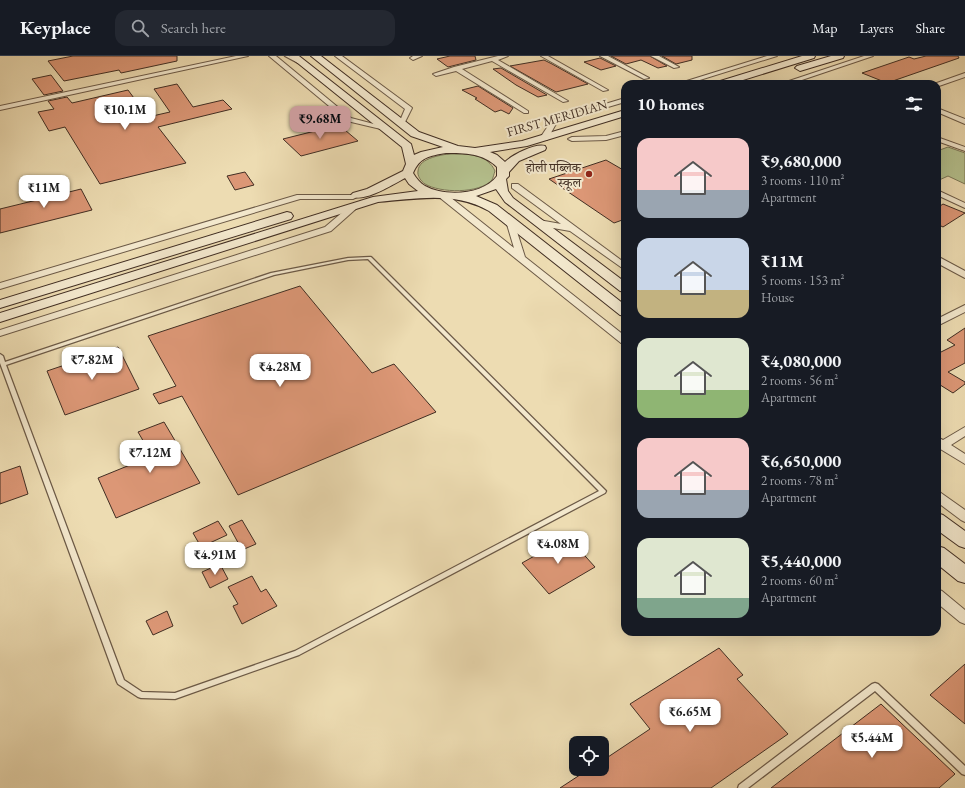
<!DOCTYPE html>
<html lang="en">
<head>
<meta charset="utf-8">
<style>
  :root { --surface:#171b24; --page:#242831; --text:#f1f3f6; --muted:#9ea1a6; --line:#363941; --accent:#c59692 }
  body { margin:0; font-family:"EB Garamond","Noto Serif Devanagari",serif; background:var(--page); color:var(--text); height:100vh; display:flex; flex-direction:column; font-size:15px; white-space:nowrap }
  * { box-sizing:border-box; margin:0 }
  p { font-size:13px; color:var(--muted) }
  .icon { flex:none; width:22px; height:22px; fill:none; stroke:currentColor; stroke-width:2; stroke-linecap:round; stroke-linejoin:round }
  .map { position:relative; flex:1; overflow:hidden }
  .panel { position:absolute; left:621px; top:24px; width:320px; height:556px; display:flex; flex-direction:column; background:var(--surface); border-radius:12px; box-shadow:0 4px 16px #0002 }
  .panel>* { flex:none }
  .controls { position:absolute; left:569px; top:680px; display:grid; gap:8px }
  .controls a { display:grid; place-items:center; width:40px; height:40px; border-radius:8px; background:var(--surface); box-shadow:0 4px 16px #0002; font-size:20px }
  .price { position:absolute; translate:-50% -34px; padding:0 9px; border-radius:8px; background:#fff; color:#222; font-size:13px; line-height:26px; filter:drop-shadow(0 1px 2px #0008) }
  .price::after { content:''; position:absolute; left:50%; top:24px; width:12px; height:9px; margin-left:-6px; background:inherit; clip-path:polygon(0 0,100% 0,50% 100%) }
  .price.on { background:var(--accent); color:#111 }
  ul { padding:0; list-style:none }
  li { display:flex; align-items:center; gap:12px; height:100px; padding:0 16px }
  li span { display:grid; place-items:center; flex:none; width:112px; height:80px; border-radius:12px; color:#555 }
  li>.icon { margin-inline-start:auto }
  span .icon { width:48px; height:48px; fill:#fffc; stroke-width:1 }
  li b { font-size:17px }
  h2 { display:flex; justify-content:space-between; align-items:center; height:48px; padding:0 16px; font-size:17px }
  header { display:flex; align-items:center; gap:24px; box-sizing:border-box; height:56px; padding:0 20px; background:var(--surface); border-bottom:1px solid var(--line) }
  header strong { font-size:19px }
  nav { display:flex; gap:22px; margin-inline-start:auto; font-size:14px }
  .search { width:280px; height:36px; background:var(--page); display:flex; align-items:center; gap:10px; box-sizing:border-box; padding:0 14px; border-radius:12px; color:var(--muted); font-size:15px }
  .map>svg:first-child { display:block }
  .green { fill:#b5c18e; stroke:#7b7858 }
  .building { fill:#dc9776; stroke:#412e23 }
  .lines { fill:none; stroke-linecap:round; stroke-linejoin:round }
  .lane-casing { stroke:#6c5a47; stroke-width:2.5 }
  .street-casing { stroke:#6c5a47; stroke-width:2 }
  .secondary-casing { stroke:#412e23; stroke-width:2 }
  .lane { fill:#f3e8cd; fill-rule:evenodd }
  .street { fill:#f3e8cd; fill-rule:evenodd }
  .secondary { fill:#f3e8cd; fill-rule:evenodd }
  .poi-dot { fill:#8f2418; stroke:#f3e8cd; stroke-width:1.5 }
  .labels { text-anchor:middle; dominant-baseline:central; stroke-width:4; stroke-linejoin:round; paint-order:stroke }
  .far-street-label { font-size:13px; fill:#412e23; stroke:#f3e8cd }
  .far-poi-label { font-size:13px; fill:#412e23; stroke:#f3e8cd; text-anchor:end }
</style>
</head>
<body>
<header>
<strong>Keyplace</strong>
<div class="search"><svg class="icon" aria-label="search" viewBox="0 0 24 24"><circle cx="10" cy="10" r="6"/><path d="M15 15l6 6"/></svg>Search here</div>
<nav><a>Map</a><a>Layers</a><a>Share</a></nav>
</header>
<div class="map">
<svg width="965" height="732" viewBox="0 0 965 732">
  <rect width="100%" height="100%" fill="#eddcb2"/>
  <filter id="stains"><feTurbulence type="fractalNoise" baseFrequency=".005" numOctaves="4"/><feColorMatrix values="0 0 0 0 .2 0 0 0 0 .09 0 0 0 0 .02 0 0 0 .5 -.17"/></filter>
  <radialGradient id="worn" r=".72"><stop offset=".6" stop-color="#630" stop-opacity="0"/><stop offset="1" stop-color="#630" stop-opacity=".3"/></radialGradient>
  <path class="green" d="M948,91L965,97V128L948,120L937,125V95Z
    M454,97C470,98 488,99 495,115C494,118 493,122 492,124C479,138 440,137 425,128C421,125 417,120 418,115C419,101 443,99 454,97Z"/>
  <path class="building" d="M73,0H177V5L121,17L119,14L64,25L48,5Z
    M450,0H475L476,4L448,11L437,3Z
    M611,0H650L667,10L658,12L641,4L626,8Z
    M662,0H692V4L676,8Z
    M926,0H958L959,2L887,27L862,17L909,1L914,3Z
    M600,2L616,10L601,14L584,6Z
    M544,4L552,8L588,28L556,36L510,10Z
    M501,12L547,39L538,41L516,29L493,13Z
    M51,19L63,35L44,39L32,23Z
    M177,28L193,51L223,44L232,53L158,71L186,107L100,128L65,71L49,75L38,56L54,53L48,45L67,41L72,47L128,34L148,61L170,56L154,33Z
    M478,30L513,52L509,58L501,54L495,56L475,43L477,42L462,34Z
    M339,69L358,85L301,100L283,83Z
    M606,104L625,115V163L614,167L549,123Z
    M245,116L254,129L235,134L227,120Z
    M52,127L57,139L81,133L92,154L0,177V153L41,143L36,131Z
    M943,148L965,157L943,171L937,168V152Z
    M300,230L372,317L394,308L436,356L238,439L182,340L159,348L153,338L176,330L148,280Z
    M965,272V307L948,316L965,326V328L953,337L937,327V298L955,289L947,284Z
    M118,291L139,333L65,359L47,315Z
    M164,366L200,427L116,462L98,422L152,400L138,376Z
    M20,410L28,438L0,448V417Z
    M242,464L256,488L242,494L229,470Z
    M218,465L227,479L201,491L193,477Z
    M568,481L595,511L549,538L522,507Z
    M220,508L228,523L210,532L202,516Z
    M252,520L261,536L266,533L277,550L242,568L233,550L238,548L228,531Z
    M167,555L173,570L153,579L146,565Z
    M719,592L743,619L737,623L788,678L711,732H560L589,713H602V705L650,673L630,648Z
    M965,608V668L930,639Z
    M881,648L955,718L939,732H771Z"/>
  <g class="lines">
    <g class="lane-casing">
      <path id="lane" d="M285,0H289L301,6L298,7Z
        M369,201H371L606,435L605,437L299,599L175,643L141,642L138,641L118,628L117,626L0,307V298L3,300L5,306L271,217L348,202ZM368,203L599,435L295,595L175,637L142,636L124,624L6,309L274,219L348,204Z
        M875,627L878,628L965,710V719L962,718L875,635L748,732H738L739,729L872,628Z"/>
    </g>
    <g class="street-casing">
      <path id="street" d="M236,0H248L0,54V50Z
        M269,0H276L351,62L389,72L385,74L347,65Z
        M335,0H342L411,51L412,52L404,68L399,67L405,53Z
        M422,0L413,4L410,2L413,0Z
        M498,0H508L498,4L568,45L563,46L492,5L462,13L528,55V57H524L456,15L436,20L433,18L454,11Z
        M541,0H548L608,34L603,35Z
        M600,0H608L649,22L644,23Z
        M651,0H659L679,11L674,12Z
        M767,0H777L687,28H677Z
        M864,0H873L790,28H780Z
        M965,17V21L939,30L937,31V28H934Z
        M625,42V46L557,66L547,84H541L540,82L552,64Z
        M937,52L965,63V68L937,56Z
        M625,75V79L606,84L572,85L568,83L572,81L606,80Z
        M937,81L965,91V95L937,85Z
        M512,128H518L625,207V214L570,175L536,169L535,167L539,164L561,168L512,132Z
        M937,134L965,147V152L937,139Z
        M439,137H445L514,192L506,165L510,163H513L525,201L625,280V288L621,287L439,141Z
        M297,139H353L357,141L353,143H300L0,233V227Z
        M351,149H354L358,151L331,175L0,280V274L325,171Z
        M937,200L965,215V222L937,207Z
        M965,249V256L937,270V263Z
        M965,371V380L951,389L965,398V408L937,391V381L943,384Z
        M937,435L941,437L965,454V466L961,464L937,446Z
        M937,533L942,535L965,554V568L960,566L937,547Z"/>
    </g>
    <g class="secondary-casing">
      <path id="secondary" d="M289,0H299L411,88L414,99L421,96L443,91L411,80L311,0H321L419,76L458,90L475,92L522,85L625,54V60L527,90L490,96L497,99L505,106C512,99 535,87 545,90L546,92L545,94L519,105L509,116V120L506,123L508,135L513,142L625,226V236L620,235L505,146L496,133L476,140L497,149L625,249V260L620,259L489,155C455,135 415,143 378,146L0,266V257L373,141L418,135L409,128L405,122C392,129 367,145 353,141L351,139L353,137L367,133L403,115L406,108L402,91ZM446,97C465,97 483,97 497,111V120C483,139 445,141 425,130C420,127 416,122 413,117C420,101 429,100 446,97Z
        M802,0H815L814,2L730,28H715L717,26Z
        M831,0H844L843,2L800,15L795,12L797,10Z
        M287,156L291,157L293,160L291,163L0,252V244Z
        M937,457L943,459L965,475V492L959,490L937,474Z
        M937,490L944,492L965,508V527L958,525L937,508Z"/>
    </g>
    <use href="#lane" class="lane"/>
    <use href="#street" class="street"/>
    <use href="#secondary" class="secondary"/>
  </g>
  <circle class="poi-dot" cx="589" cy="118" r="4"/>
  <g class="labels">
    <g class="far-street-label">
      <text transform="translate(557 62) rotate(-16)">FIRST MERIDIAN</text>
    </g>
    <g class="far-poi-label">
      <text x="581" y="111">होली पब्लिक<tspan x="581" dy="15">स्कूल</tspan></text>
    </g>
  </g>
  <rect width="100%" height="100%" filter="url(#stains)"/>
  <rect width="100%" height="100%" fill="url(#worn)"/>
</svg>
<div class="controls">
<a><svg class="icon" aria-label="locate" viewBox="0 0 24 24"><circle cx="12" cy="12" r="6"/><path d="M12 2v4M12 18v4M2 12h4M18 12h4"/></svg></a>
</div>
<b class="price" style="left:125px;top:75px">₹10.1M</b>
<b class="price on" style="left:320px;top:84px">₹9.68M</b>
<b class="price" style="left:44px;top:153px">₹11M</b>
<b class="price" style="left:92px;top:325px">₹7.82M</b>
<b class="price" style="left:280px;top:332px">₹4.28M</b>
<b class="price" style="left:150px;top:418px">₹7.12M</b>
<b class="price" style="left:558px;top:509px">₹4.08M</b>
<b class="price" style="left:215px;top:520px">₹4.91M</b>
<b class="price" style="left:690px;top:677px">₹6.65M</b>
<b class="price" style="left:872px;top:703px">₹5.44M</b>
<section class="panel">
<h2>10 homes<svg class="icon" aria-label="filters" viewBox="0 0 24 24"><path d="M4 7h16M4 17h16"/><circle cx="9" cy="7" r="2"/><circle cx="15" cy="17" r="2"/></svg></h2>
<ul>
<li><span style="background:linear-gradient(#f6c9c9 65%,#9aa5b1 0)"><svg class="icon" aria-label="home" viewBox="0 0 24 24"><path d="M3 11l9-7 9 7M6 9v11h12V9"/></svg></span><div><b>₹9,680,000</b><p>3 rooms · 110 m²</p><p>Apartment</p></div></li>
<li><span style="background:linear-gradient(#c9d6e8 65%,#c2b280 0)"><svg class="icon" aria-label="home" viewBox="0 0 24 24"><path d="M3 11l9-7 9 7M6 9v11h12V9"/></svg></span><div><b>₹11M</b><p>5 rooms · 153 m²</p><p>House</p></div></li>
<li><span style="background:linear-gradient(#dfe7d0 65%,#8fb573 0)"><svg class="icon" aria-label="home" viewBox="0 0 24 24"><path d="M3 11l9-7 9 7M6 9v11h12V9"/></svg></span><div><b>₹4,080,000</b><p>2 rooms · 56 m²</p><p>Apartment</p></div></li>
<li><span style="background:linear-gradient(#f6c9c9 65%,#9aa5b1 0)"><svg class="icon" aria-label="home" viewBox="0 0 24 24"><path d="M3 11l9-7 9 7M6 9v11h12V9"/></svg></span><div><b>₹6,650,000</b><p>2 rooms · 78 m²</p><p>Apartment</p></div></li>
<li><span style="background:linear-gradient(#dfe7d0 75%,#7fa58c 0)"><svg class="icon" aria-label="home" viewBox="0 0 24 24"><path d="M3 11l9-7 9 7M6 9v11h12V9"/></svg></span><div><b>₹5,440,000</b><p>2 rooms · 60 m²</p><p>Apartment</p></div></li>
</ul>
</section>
</div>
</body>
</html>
